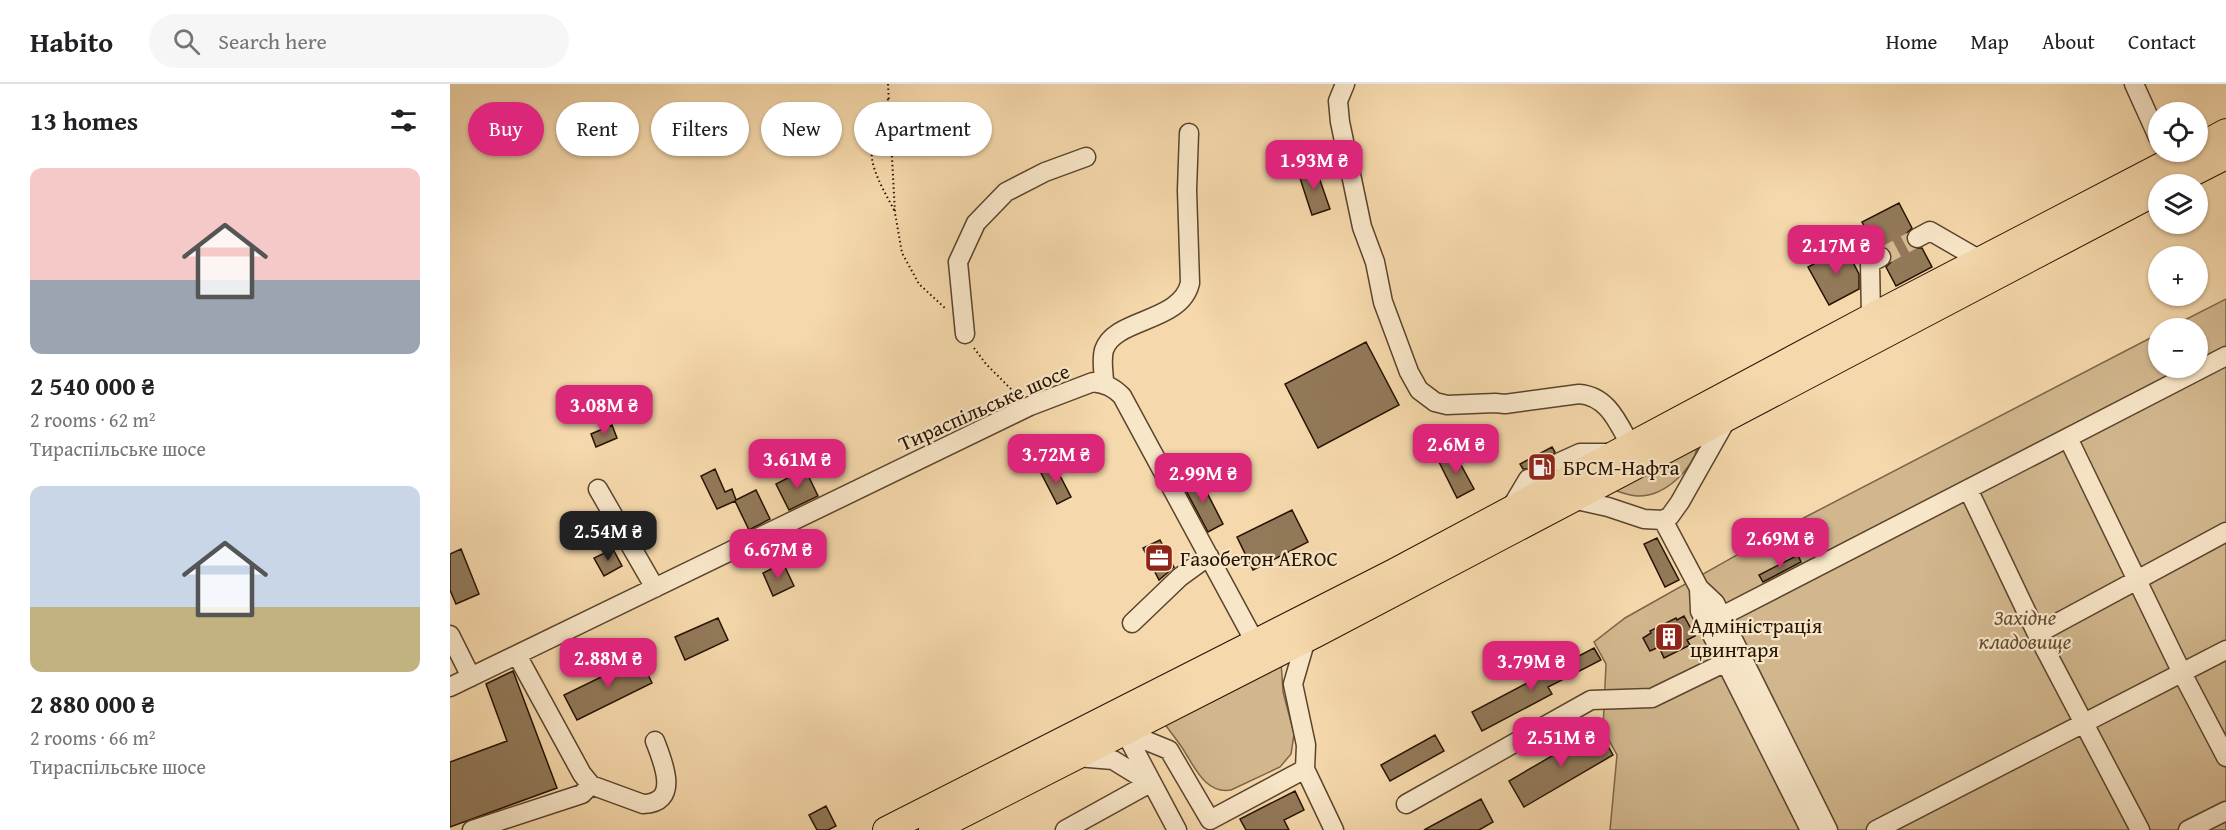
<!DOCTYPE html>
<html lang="en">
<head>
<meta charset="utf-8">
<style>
  :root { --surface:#fff; --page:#f6f6f6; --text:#202124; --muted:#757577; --line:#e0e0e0; --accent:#db2777 }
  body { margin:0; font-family:"Gentium Book Plus",serif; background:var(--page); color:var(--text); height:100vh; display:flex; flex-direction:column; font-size:22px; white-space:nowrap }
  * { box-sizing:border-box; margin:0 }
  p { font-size:20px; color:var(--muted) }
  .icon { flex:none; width:33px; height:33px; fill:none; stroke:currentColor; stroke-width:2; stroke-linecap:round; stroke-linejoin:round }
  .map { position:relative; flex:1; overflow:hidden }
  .sheet { display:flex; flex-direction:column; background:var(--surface); width:450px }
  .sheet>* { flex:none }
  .banner { position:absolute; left:18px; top:18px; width:570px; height:54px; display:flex; gap:12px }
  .buttons { position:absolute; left:1698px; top:18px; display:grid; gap:12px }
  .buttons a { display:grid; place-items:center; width:60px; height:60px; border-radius:50%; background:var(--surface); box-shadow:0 2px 4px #0004; font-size:30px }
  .price { position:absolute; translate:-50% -51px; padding:0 14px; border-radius:12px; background:var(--accent); color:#fff; font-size:20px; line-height:39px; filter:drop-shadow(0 2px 3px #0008) }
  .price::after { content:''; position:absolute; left:50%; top:36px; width:18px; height:14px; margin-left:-9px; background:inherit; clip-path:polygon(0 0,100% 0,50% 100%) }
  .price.selected { background:#222; color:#fff }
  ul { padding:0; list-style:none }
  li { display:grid; align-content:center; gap:12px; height:318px; padding:0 30px }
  li span { display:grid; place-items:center; height:186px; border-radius:12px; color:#555 }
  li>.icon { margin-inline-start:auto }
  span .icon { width:108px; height:108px; fill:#fffc; stroke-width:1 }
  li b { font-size:26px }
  h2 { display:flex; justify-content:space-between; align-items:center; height:72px; padding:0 30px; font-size:26px }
  .pill { padding:0 21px; border-radius:27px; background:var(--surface); box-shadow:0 2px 4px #0004; font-size:21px; line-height:54px }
  .pill.selected { background:var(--accent); color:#fff }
  header { display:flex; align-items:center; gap:36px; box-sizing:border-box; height:84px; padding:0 30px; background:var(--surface); border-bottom:2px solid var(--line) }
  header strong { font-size:28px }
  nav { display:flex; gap:33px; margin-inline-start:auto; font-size:21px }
  .search { width:420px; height:54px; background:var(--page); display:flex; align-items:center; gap:15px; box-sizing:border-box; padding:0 21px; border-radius:33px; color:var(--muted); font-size:22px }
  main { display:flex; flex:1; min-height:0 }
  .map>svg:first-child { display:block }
  .green { fill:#d2b78e; stroke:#7c6548; stroke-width:1.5 }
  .building { fill:#927959; stroke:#261301; stroke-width:1.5 }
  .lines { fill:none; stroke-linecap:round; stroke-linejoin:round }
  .minor-tunnel { stroke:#d6ba92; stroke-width:18; stroke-dasharray:18 9; stroke-linecap:butt }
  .minor-casing { stroke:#5a442c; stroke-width:21 }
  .highway-casing { stroke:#261301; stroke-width:28 }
  .path { stroke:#261301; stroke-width:2; stroke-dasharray:1.5 3; stroke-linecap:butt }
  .minor { stroke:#f8e6c8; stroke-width:18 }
  .highway { stroke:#f5d8ab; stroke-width:26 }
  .labels { text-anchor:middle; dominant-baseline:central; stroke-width:4.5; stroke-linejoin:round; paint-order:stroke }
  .street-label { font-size:21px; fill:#261301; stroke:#f8e6c8 }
  .poi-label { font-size:21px; fill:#261301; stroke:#f8e6c8; text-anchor:start }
  .park-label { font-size:21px; font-style:italic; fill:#624c32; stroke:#f8e6c8 }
</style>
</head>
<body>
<header>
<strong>Habito</strong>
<div class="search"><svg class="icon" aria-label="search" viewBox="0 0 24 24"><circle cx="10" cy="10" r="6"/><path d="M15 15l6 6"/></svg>Search here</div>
<nav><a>Home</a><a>Map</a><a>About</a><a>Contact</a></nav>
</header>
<main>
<section class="sheet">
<h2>13 homes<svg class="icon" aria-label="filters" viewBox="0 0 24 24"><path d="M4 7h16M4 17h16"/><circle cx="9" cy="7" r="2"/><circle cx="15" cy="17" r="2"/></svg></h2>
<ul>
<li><span style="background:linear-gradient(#f6c9c9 60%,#9aa5b1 0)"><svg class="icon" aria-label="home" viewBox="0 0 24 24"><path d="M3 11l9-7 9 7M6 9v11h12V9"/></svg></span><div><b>2 540 000 ₴</b><p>2 rooms · 62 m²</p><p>Тираспільське шосе</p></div></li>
<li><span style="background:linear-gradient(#c9d6e8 65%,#c2b280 0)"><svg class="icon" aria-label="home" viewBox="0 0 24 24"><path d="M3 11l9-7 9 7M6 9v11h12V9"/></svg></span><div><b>2 880 000 ₴</b><p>2 rooms · 66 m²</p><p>Тираспільське шосе</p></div></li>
</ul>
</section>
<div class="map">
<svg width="1776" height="746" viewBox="0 0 1776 746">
  <rect width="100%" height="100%" fill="#f5d8ab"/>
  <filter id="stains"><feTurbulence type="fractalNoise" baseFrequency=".00333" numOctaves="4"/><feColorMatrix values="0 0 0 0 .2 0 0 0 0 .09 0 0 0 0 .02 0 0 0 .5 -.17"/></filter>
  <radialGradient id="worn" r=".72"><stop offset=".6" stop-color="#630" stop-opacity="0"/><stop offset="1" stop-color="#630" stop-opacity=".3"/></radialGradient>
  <path class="green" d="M1776,215V746H1160L1167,671L1153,645L1156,580L1144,558L1175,534L1342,440L1708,250V284H1748V244H1719Z
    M1248,362C1242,386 1215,412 1189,412C1180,412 1170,408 1161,405Z
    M831,577L833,608L844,650L841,670L830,683L781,706C757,710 746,686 736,670C730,659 721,649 714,639Z"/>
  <path class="building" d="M865,82L880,125L862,131L848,88Z
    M1449,119L1462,144L1457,149V159L1462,164H1472L1482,183L1446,202L1436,183L1441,178V168L1436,163H1426L1412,138Z
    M1395,163L1409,190V205L1379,221L1358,183Z
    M916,258L949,321L868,364L835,300Z
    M162,341L167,354L146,363L141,350Z
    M1102,363L1105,368L1099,377L1103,386L1089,394L1083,385H1073L1070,380Z
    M1004,368L1024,405L1007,414L988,376Z
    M605,382L621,413L607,420L591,389Z
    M265,385L275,408L282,405L286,416L306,406L320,435L299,446L285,417L267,425L251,392Z
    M355,385L368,412L339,426L326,400Z
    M749,393L773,440L758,448L733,401Z
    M842,426L858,458L803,486L787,453Z
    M1207,454L1229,496L1215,503L1194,460Z
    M710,456L724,483L709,496L693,464Z
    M11,465L29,510L6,520L0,506V470Z
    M163,465L172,482L154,492L144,474Z
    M1348,471L1351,478L1313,498L1309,491Z
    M333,479L344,502L323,512L313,489Z
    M1234,532L1245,552L1237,556L1240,561L1214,574L1209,563L1200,567L1193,554L1201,549L1200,547L1226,534L1227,536Z
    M268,534L278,556L235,576L225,553Z
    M1144,564L1151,576L1098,603L1102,610L1032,647L1022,628Z
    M190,574L202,599L127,636L114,611Z
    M63,587L107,704L0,743V678L57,657L36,600Z
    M1148,645L1163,671L1074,723L1059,697Z
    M985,651L994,667L940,697L931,681Z
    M845,707L854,726L834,736L839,746H796L790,735Z
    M1031,715L1043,738L1029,746H974Z
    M376,722L386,742L378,746H367L359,731Z"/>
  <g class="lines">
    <path class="minor-tunnel" d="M1431,173L1467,154
      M1078,395L1110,378"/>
    <g class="minor-casing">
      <path id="minor" d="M895,0L888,17L890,38L912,143L925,178L933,218L959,288L969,306L985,318L997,321L1045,319L1055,320L1129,310C1158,312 1168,339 1181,362
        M1684,0L1708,53
        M1467,154L1480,147L1532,177
        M1421,233L1420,179L1431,173
        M515,250L508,178L526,139L556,108L595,88L636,73
        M654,299C654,289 651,277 654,266C664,234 731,239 740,199L737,106L739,49
        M1618,354L1732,589L1776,673
        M1110,378L1130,369H1162
        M148,405L205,504
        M1518,405L1587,550L1690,746
        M1122,415L1158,423L1194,435L1213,436L1220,432L1230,418L1278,333
        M1059,427L1078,395
        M1213,436L1249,504L1265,519L1378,746
        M1249,504L1250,527L1360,746
        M1272,532L1776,272
        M682,539L730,493L759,472
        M1587,550L1776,448
        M0,551L21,593
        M67,571L132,690L141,701L193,720C231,719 213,678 205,657
        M0,603L580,322L643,298C656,300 663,303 672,312L805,558
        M675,648L719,666L760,736L855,685L856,661L843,600L856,555
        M675,648L727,746
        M627,673L663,676L699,698
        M855,685L884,746
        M956,720L1141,616L1202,614L1276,578
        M22,746L132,710L141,701
        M615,746L700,699
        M1426,746L1776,566
        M1738,746L1776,727"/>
    </g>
    <g class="highway-casing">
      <path id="highway" d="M1748,63L1776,48
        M1721,100L1776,72
        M436,746L944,488L1421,233L1738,68
        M482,746L868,549L1708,107"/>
    </g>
    <path class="path" d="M438,0L445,129L452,169L469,200L496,225
      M438,15C432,32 419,56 422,75C425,93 437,112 445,128
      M524,264L536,280L566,310"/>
    <use href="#minor" class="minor"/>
    <use href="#highway" class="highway"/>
  </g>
  <defs>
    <g id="fuel-square" transform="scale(1.5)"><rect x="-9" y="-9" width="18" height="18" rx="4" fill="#8f2418" stroke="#f8e6c8"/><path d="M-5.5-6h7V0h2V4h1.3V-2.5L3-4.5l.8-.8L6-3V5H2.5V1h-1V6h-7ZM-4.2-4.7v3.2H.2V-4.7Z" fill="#fff"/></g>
    <g id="office-square" transform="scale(1.5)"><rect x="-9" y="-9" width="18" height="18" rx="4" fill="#8f2418" stroke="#f8e6c8"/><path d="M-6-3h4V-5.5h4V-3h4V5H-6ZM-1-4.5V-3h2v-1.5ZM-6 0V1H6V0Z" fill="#fff"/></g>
    <g id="building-square" transform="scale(1.5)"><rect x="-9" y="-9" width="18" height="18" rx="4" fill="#8f2418" stroke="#f8e6c8"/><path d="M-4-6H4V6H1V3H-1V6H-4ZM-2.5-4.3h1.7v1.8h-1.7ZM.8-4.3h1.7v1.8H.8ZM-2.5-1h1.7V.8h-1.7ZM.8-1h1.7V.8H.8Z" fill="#fff"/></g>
  </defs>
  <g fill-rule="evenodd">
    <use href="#fuel-square" x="1092" y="383"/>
    <use href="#office-square" x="709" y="474"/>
    <use href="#building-square" x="1219" y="553"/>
  </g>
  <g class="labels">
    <g class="street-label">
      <text transform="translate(534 323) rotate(-24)">Тираспільське шосе</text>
    </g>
    <g class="poi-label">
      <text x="1113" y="383">БРСМ-Нафта</text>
      <text x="730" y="474">Газобетон AEROC</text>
      <text x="1240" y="541">Адміністрація<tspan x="1240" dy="24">цвинтаря</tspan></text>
    </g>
    <g class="park-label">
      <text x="1575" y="533">Західне<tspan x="1575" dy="24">кладовище</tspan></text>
    </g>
  </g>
  <rect width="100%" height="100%" filter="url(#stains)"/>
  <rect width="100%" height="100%" fill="url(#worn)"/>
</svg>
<div class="buttons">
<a><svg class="icon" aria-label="locate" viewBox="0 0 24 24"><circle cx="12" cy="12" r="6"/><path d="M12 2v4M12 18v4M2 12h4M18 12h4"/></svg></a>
<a><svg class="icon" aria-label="layers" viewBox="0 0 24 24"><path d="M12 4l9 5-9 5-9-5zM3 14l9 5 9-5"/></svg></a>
<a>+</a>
<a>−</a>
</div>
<b class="price" style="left:864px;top:107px">1.93M ₴</b>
<b class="price" style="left:1386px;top:192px">2.17M ₴</b>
<b class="price" style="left:154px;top:352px">3.08M ₴</b>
<b class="price" style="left:1006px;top:391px">2.6M ₴</b>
<b class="price" style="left:606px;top:401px">3.72M ₴</b>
<b class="price" style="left:347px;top:406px">3.61M ₴</b>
<b class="price" style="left:753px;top:420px">2.99M ₴</b>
<b class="price selected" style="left:158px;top:478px">2.54M ₴</b>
<b class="price" style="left:1330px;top:485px">2.69M ₴</b>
<b class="price" style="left:328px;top:496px">6.67M ₴</b>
<b class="price" style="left:158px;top:605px">2.88M ₴</b>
<b class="price" style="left:1081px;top:608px">3.79M ₴</b>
<b class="price" style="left:1111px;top:684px">2.51M ₴</b>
<div class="banner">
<a class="pill selected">Buy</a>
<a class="pill">Rent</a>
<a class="pill">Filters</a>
<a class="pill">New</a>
<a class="pill">Apartment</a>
</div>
</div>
</main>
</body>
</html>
